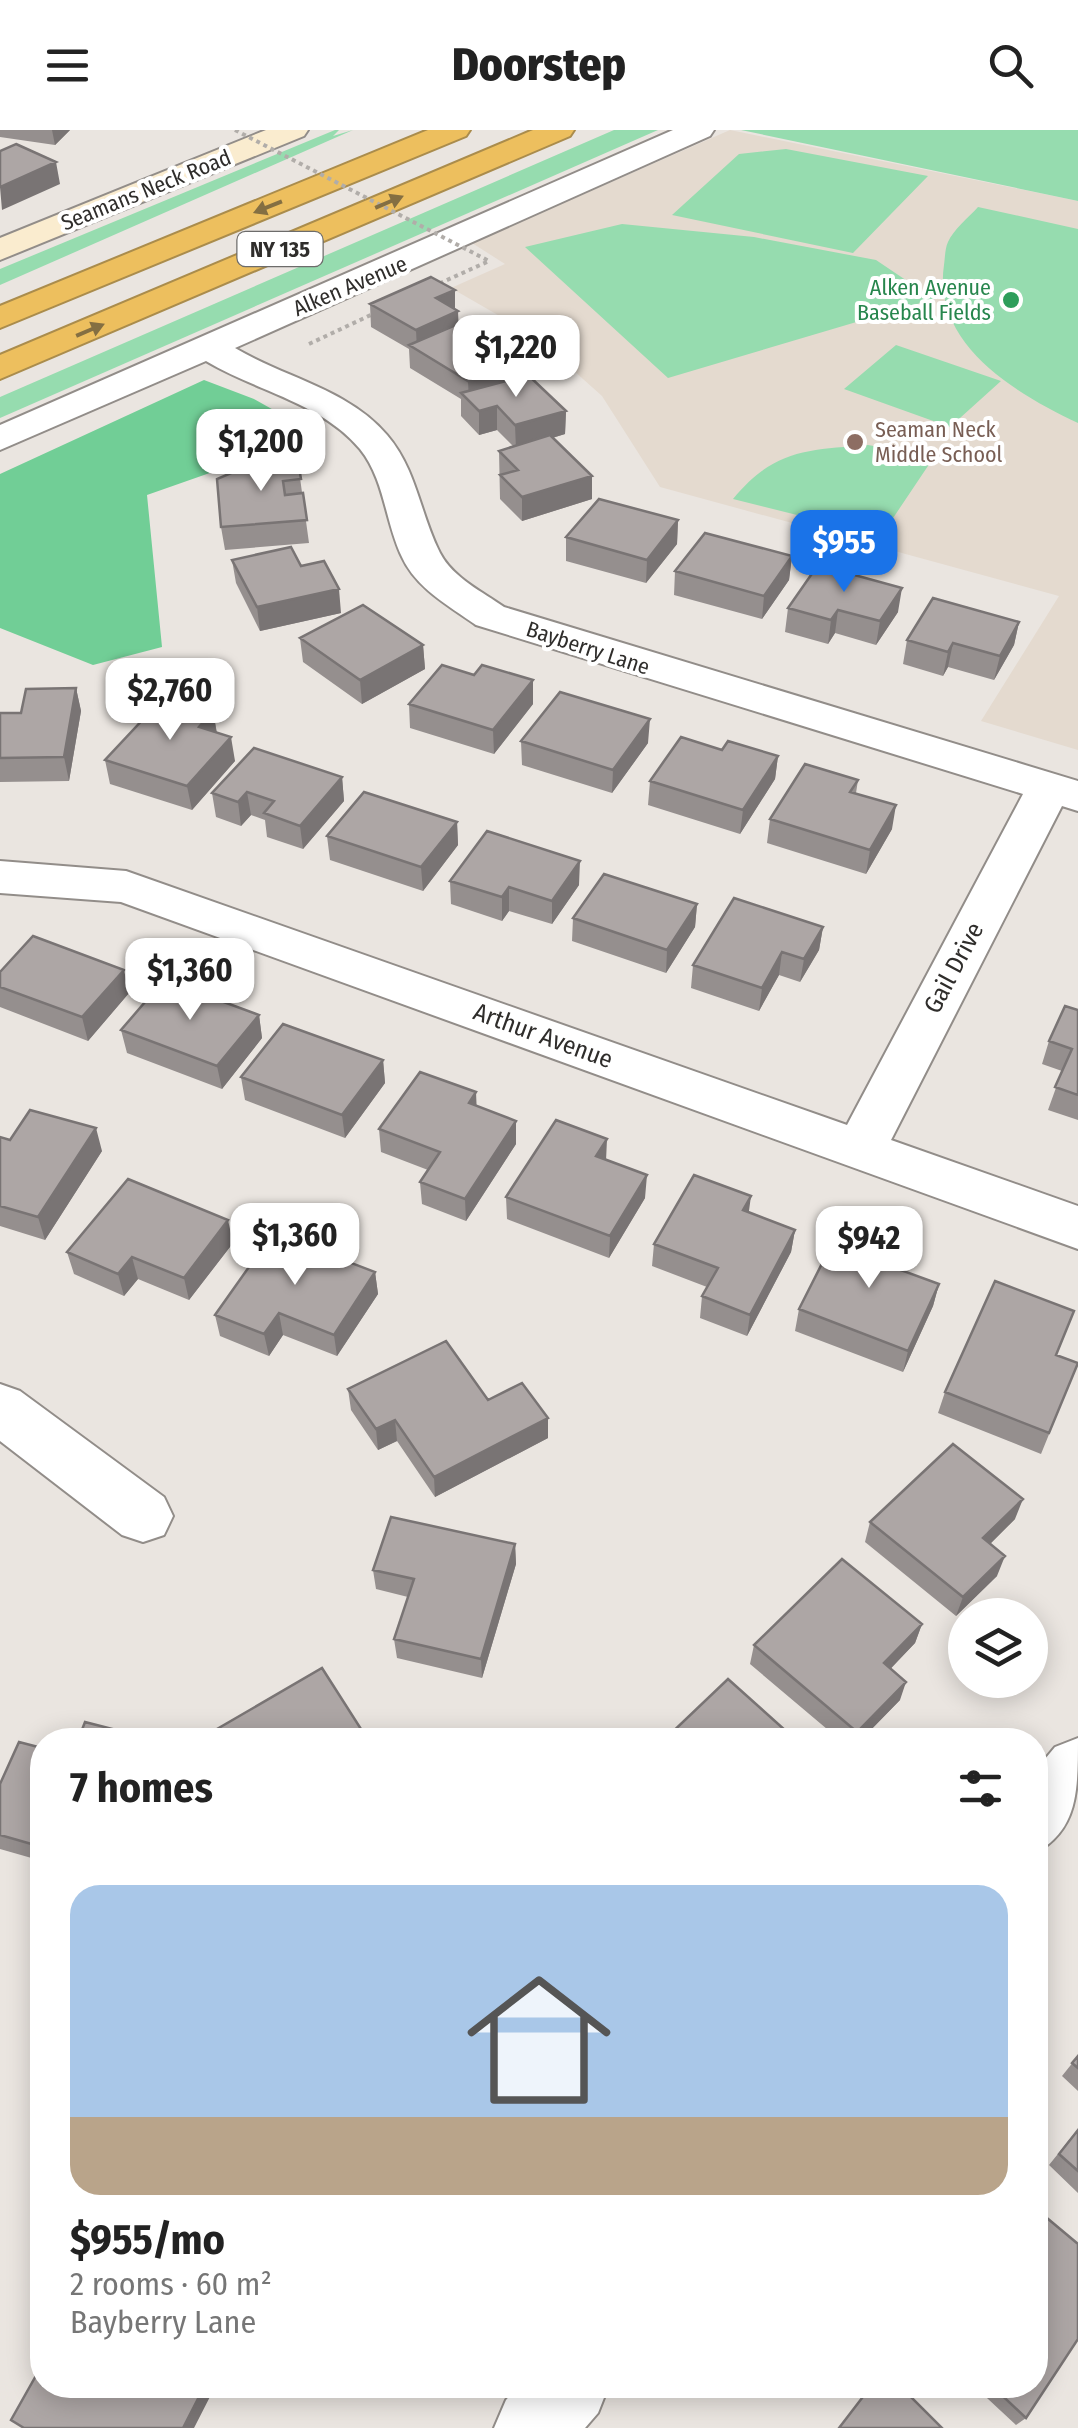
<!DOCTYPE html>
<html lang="en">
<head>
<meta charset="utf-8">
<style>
  :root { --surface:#fff; --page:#f2f2f2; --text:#222; --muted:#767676; --accent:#1a73e8 }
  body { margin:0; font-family:"Fira Sans Condensed",sans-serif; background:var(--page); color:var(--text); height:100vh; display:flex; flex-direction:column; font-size:38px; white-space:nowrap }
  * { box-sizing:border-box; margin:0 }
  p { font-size:32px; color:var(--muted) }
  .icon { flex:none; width:55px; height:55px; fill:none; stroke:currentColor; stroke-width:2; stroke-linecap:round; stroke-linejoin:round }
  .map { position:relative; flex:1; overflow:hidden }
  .drawer { position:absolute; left:30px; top:1598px; width:1018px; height:670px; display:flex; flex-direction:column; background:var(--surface); border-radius:40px; box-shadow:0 5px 25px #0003 }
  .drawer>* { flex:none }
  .buttons { position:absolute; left:948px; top:1468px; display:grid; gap:20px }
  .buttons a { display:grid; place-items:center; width:100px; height:100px; border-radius:50%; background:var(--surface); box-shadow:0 5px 25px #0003; font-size:50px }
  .price { position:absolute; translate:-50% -85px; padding:0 22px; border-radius:20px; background:#fff; color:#222; font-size:32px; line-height:65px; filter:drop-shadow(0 2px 5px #0008) }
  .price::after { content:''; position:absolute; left:50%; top:60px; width:30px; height:22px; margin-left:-15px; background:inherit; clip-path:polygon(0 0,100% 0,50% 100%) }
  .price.current { background:var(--accent); color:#fff }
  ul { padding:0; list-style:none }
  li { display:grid; align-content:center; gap:20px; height:530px; padding:0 40px }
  li span { display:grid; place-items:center; height:310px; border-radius:30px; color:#555 }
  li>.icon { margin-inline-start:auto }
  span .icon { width:180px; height:180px; fill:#fffc; stroke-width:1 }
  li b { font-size:42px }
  h2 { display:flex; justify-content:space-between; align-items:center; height:120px; padding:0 40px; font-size:42px }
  header { display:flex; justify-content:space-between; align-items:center; height:130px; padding:0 40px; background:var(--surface); font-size:45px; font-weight:800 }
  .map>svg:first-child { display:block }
  .built { fill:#e4dacf }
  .green { fill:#96dcaf }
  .forest { fill:#71ce96 }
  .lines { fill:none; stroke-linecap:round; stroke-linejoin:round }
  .minor-casing { stroke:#928d89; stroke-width:4 }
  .secondary-casing { stroke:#928d89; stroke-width:4 }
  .motorway-casing { stroke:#aa8c4c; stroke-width:4 }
  .minor { fill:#fff; fill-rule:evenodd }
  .secondary { fill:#faeccf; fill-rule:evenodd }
  .motorway { fill:#edbf5e; fill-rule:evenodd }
  .path-bridge { stroke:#b1ada9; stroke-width:4; stroke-dasharray:4 4; stroke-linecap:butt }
  .wall { fill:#958f8e }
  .shaded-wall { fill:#797474 }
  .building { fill:#ada6a5; stroke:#797474; stroke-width:2.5 }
  .oneway { fill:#846f42 }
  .leisure-dot { fill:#2e9e5b; stroke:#fff; stroke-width:4 }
  .education-dot { fill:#8d6e63; stroke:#fff; stroke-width:4 }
  .labels { text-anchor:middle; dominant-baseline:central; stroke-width:8; stroke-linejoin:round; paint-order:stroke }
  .far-street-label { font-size:22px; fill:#2f2d2b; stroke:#fff }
  .shield { fill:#fff; stroke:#6d6c6b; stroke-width:2.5 }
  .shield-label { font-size:22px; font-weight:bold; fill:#2f2d2b }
  .far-leisure-label { font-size:22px; fill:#27864d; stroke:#fff; text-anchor:end }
  .far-education-label { font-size:22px; fill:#785e54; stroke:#fff; text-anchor:start }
  .street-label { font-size:25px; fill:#2f2d2b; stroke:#fff }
</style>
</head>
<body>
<header><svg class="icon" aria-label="menu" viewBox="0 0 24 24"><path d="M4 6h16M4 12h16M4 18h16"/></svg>Doorstep<svg class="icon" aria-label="search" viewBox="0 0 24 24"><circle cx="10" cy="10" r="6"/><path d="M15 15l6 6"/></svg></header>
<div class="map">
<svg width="1078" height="2298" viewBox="0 0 1078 2298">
  <rect width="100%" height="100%" fill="#eae5e0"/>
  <path class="built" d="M730,0L1078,71V620L981,591L1059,466L660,357L602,266L536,207L451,158L505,134L472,113Z"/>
  <path class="green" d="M335,0H339L333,6L353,0L0,155V139Z
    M614,0H658L0,288V267Z
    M742,0H1078V71L741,0Z
    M786,19L928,46L853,123L672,85L739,24Z
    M978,77L1078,99V293C1016,264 932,214 944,135C945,128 945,118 948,112C953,100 969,87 978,77Z
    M622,94L754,107L876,130L934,169L668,248L525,117Z
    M896,215L1001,251L950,297L844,259Z
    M868,315L934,327L881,406L733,369C774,319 808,320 868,315Z"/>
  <path class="forest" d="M204,250L254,269L318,305L147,365L162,517L93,535L0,498V344Z"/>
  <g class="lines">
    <g class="minor-casing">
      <path id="minor" d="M673,0H714L710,6L235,218C285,248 348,259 387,305C417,340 420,384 440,423C453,448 483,462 504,477L1078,651V681L1062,676L891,1010L1078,1076V1119L121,772L0,763V731L126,741L847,995L1023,664L476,495C449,476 416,458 402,427C385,392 385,350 360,319C322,273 256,261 206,231L0,320V295Z
        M0,1254L20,1261L164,1367L173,1386L164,1405L143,1412L122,1405L0,1311Z
        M1078,1608C1078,1661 1078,1700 1035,1723V1641L1055,1617Z
        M519,2255H609L598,2283L585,2298H494L506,2270Z"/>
    </g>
    <g class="secondary-casing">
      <path id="secondary" d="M266,0H308L304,6L0,130V108Z"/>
    </g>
    <g class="motorway-casing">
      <path id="motorway" d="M428,0H470L466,6L0,198V176Z
        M533,0H574L570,6L0,249V225Z"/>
    </g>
    <use href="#minor" class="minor"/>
    <use href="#secondary" class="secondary"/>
    <use href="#motorway" class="motorway"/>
    <path class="path-bridge" d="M235,0L489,131L436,155
      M309,214L375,183"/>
  </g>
  <path class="wall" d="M0,0H70L55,15L0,7Z
    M455,160V179L459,194L517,228L518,247L566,281L565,304L552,308L592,369L522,391L500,369L499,321L513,316L497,300L479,305L461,286V269L410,238L409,219L371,197L370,174Z
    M297,326L309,413L225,420L221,397Z
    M678,390L677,414L646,453L566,431V407Z
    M792,426L789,450L762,489L674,465L675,441Z
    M232,430L301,436L341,483L260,501L236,453Z
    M788,478L898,482L876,515L835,503L828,514L785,502Z
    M1019,492L1014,515L994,550L948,537L943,546L903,534L907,510Z
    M300,508L423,515L425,539L362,574L303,532Z
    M76,558L81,581L69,651L0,652V583H21Z
    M409,574H533L494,624L410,598Z
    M213,581L217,603L235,631L192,680L110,654L105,630Z
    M521,611L648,613L612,663L522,635Z
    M722,620L778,626L775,649L740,704L648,675L650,651Z
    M342,647L344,671L303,719L267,707L265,690L251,685L241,696L216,687L212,663Z
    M858,650L856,663L892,699L866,744L767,713L770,689Z
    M457,692L458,715L423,761L330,730L327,706Z
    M450,751L579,755L552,794L509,781L502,791L451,774Z
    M697,774L695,797L666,843L572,811L573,788Z
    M823,797L819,820L800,852L779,845L759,881L691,858L693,835Z
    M0,842L129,863L88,911L0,877Z
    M1078,880V990L1048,980L1062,941L1042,934L1049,911Z
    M259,885L262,908L222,959L127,923L121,900Z
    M383,930L385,953L345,1008L245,970L241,947Z
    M477,976L516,991V1014L466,1091L422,1074L420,1052L428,1040L381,1022L379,999Z
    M0,1007L10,1010L102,1021L45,1110L0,1096Z
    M606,1030L645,1068L609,1128L507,1089L506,1067Z
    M748,1082L795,1100L791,1122L747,1206L700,1188L702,1166L707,1157L652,1136L654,1114Z
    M233,1113L189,1170L138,1149L124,1166L74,1144L67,1122Z
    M891,1137L939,1154L933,1176L903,1242L795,1201L799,1179Z
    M375,1142L378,1164L337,1226L283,1205L269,1226L220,1206L215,1185Z
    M1078,1233L1041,1324L938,1283L945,1262Z
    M348,1259L488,1270L548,1288V1308L435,1367L397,1311L378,1320L351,1280Z
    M1015,1389L990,1414L997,1446L956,1486L865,1412L870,1392Z
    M515,1414L516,1434L482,1548L397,1528L394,1509L408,1467L376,1459L373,1440Z
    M922,1494L915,1513L890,1539L900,1570L861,1610H840L750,1534L754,1515Z
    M42,1618V1731L0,1719V1654Z
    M1078,1926V1961L1062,1946Z
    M1078,1999V2063L1049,2035Z
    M973,2255H1035L1026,2288L1016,2295Z"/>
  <path class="shaded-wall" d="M52,0H70L55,15Z
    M56,32L60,54L2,80L0,57Z
    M455,160V182L458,181L459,204L417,220L416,200L436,168Z
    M517,228L518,251L469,271L468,251Z
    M497,276V300L479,305V281Z
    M566,281L565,304L516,319L515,295Z
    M592,346V369L522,391V367Z
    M678,390L677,414L646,453L647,430Z
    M792,426L789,450L762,489L764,466Z
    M902,458L898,482L876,515L880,491Z
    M339,459L341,483L260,501L257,477Z
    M838,480L835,503L828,514L831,490Z
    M1019,492L1014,515L994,550L1000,526Z
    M953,513L948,537L943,546L948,522Z
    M423,515L425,539L362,574L360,550Z
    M533,550V574L494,624L493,600Z
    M76,558L81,581L69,651L64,627Z
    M213,581L217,605L199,597Z
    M650,589L648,613L612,663L613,640Z
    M231,607L235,631L192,680L187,656Z
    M778,626L775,649L740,704L743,680Z
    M342,647L344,671L303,719L300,696Z
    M247,662L251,685L241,696L238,672Z
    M896,675L892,699L866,744L870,720Z
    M457,692L458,715L423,761L421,737Z
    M580,731L579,755L552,794V771Z
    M509,757V781L502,791V767Z
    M697,774L695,797L666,843L667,820Z
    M823,797L819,820L800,852L804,829Z
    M782,822L779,845L759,881L762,858Z
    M124,840L129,863L88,911L82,887Z
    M259,885L262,908L222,959L217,936Z
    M383,930L385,953L345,1008L342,985Z
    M476,962L477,985L469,973Z
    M516,991V1014L466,1091L465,1069Z
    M96,998L102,1021L45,1110L38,1087Z
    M607,1009L606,1031L596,1026Z
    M647,1045L645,1068L609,1128L610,1106Z
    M751,1066L748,1088L743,1080Z
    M228,1090L233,1113L189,1170L184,1148Z
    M795,1100L791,1122L747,1206L750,1185Z
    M132,1127L138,1149L124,1166L118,1144Z
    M375,1142L378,1164L337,1226L334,1205Z
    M939,1154L933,1176L903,1242L908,1221Z
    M279,1183L283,1205L269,1226L264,1204Z
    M548,1288V1308L435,1367L434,1347Z
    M395,1290L397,1311L378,1320L376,1299Z
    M1023,1369L1015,1389L976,1428L983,1408Z
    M515,1414L516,1434L482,1548L481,1529Z
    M1005,1426L997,1446L956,1486L963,1467Z
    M922,1494L915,1513L878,1552L884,1533Z
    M906,1552L900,1570L861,1610H855L857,1602Z
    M205,2255H216L194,2298H183Z"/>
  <path class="building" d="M16,14L56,32L0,57V21Z
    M431,147L455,160L436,168L458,181L416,200L370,174Z
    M458,194L517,228L468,251L409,215Z
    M528,245L566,281L515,295L497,276L479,281L461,263Z
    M550,305L592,346L522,367L500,345L518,340L499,321Z
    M297,326L301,349L283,351L285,365L303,363L307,390L221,397L217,349L266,328Z
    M599,369L678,390L647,430L566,407Z
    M705,403L792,426L764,466L675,441Z
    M291,417L301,436L324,431L339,459L257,477L232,430Z
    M818,435L902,458L880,491L838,480L831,490L788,478Z
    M933,468L1019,492L1000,526L953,513L948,522L907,510Z
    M363,475L423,515L360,550L300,508Z
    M442,535L474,545L482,535L533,550L493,600L409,574Z
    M76,558L64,627L0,628V583H21L26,559Z
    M560,562L650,589L613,640L521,611Z
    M165,566L213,581L199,597L231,607L187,656L105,630Z
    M681,607L722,620L728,611L778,626L743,680L650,651Z
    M254,618L342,647L300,696L264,683L274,671L247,662L238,672L212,663Z
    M805,634L858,650L850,662L896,675L870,720L770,689Z
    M364,662L457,692L421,737L327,706Z
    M487,701L580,731L552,771L509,757L502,767L450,751Z
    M604,744L697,774L667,820L573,788Z
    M734,768L823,797L804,829L782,822L762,858L693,835Z
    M33,806L124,840L82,887L0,857V842Z
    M164,850L259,885L217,936L121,900Z
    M1065,876L1078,880V965L1055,957L1072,919L1049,911Z
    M283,894L383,930L342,985L241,947Z
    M420,942L476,962L469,973L516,991L465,1069L420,1052L440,1022L379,999Z
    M30,980L96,998L38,1087L0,1076V1007L10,1010Z
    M556,990L607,1009L596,1026L647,1045L610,1106L506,1067Z
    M694,1045L751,1066L743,1080L795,1100L750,1185L702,1166L718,1138L654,1114Z
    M128,1049L228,1090L184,1148L132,1127L118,1144L67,1122Z
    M841,1096L896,1116L887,1135L939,1154L908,1221L799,1179Z
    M273,1103L375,1142L334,1205L279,1183L264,1204L215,1185Z
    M995,1151L1074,1181L1056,1225L1078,1233L1049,1303L945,1262Z
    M446,1211L488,1270L522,1253L548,1288L434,1347L395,1290L376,1299L348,1259Z
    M953,1314L1023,1369L983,1408L1005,1426L963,1467L870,1392Z
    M391,1387L515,1414L481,1529L394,1509L414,1449L373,1440Z
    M842,1429L922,1494L884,1533L906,1552L857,1602L754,1515Z
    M322,1538L368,1610H207L205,1606Z
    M728,1549L796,1610H664Z
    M85,1592L155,1610H78Z
    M19,1612L42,1618V1717L0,1705V1654Z
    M1078,1926V1938L1072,1933Z
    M1078,2000V2041L1059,2024Z
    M1035,2078L1078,2114V2209L1026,2288L991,2255H1035Z
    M42,2235V2255H205L183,2298H24L11,2290Z
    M872,2255H899L942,2298H839Z"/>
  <defs><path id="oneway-solid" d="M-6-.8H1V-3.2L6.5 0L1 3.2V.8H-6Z" transform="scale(2.5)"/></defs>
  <g class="oneway">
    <use href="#oneway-solid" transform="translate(389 72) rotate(-23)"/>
    <use href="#oneway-solid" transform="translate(268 77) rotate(158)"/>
    <use href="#oneway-solid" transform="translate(90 200) rotate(-23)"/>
  </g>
  <circle class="leisure-dot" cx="1011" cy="170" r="10"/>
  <circle class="education-dot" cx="855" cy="312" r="10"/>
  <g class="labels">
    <g class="far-street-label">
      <text transform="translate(146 60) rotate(-22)">Seamans Neck Road</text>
      <text transform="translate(350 156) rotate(-23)">Alken Avenue</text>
      <text transform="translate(588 518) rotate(18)">Bayberry Lane</text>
    </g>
    <rect class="shield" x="237.5" y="102" width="85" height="34" rx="8"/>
    <g class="shield-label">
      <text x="280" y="119">NY 135</text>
    </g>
    <g class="far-leisure-label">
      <text x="991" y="157">Alken Avenue<tspan x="991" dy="25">Baseball Fields</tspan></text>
    </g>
    <g class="far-education-label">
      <text x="875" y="299">Seaman Neck<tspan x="875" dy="25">Middle School</tspan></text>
    </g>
    <g class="street-label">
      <text transform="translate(954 838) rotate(-62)">Gail Drive</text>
      <text transform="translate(543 906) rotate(20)">Arthur Avenue</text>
    </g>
  </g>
</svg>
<div class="buttons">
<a><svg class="icon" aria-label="layers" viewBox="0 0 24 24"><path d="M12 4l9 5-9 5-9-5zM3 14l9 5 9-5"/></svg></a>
</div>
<b class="price" style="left:516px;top:270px">$1,220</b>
<b class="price" style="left:261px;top:364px">$1,200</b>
<b class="price current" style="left:844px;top:465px">$955</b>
<b class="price" style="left:170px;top:613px">$2,760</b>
<b class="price" style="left:190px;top:893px">$1,360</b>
<b class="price" style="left:295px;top:1158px">$1,360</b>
<b class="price" style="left:869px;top:1161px">$942</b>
<section class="drawer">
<h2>7 homes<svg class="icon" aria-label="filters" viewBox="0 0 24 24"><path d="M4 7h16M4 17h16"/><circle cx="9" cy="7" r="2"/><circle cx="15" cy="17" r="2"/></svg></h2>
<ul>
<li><span style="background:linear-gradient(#a9c7e8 75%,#b9a48a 0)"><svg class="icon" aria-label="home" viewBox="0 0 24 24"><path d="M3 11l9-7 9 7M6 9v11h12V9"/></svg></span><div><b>$955/mo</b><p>2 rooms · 60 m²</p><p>Bayberry Lane</p></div></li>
</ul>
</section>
</div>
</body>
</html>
